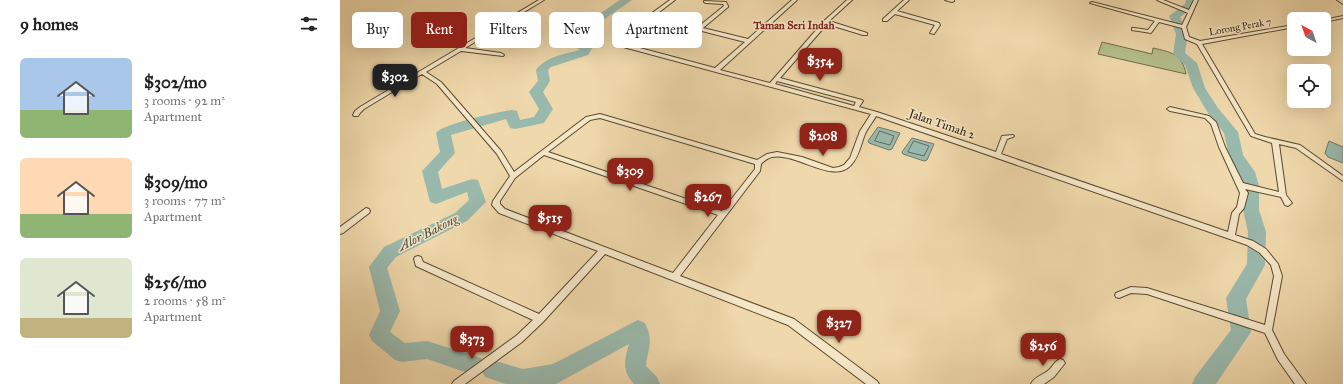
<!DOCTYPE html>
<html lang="en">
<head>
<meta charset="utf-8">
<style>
  :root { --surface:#fff; --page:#f6f6f6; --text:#222; --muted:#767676; --accent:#8f2418 }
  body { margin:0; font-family:"IM FELL Great Primer",serif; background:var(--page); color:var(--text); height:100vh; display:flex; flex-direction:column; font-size:15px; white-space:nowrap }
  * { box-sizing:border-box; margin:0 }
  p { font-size:13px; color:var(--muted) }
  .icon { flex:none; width:22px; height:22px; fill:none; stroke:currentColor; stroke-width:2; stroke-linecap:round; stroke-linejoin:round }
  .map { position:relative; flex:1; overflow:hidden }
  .sheet { display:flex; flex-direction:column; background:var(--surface); width:340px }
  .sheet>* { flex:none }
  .top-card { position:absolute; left:12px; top:12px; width:380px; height:36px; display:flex; gap:8px }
  .needle { width:26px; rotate:320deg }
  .fabs { position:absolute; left:947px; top:12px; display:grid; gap:8px }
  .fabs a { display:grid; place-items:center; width:44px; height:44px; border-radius:6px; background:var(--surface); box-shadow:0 4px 16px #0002; font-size:20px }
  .price { position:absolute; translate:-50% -34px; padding:0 9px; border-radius:8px; background:var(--accent); color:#fff; font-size:13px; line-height:26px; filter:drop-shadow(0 1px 2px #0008) }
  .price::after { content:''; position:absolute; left:50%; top:24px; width:12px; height:9px; margin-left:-6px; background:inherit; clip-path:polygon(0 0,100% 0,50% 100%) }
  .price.current { background:#222; color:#fff }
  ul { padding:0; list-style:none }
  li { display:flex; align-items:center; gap:12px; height:100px; padding:0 20px }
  li span { display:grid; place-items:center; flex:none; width:112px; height:80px; border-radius:6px; color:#555 }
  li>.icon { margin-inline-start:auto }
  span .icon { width:48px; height:48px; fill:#fffc; stroke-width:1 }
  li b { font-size:17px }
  h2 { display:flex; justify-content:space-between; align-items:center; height:48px; padding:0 20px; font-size:17px }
  .chip { padding:0 14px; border-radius:6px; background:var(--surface); box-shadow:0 4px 16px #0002; font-size:14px; line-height:36px }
  .chip.current { background:var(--accent); color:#fff }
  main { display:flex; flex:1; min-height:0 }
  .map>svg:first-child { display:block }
  .green { fill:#b5bf8c; stroke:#6f6d49 }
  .water { fill:#9ab9ad; stroke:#6d7a6a }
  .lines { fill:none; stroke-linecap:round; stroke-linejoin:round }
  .shore { stroke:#626a5a; stroke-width:1 }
  .river { fill:#9ab9ad; fill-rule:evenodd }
  .minor-casing { stroke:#5a4a2f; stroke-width:2 }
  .tertiary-casing { stroke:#5a4a2f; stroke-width:2 }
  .minor { fill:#f5e6c8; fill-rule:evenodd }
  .tertiary { fill:#f5e6c8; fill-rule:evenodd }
  .labels { text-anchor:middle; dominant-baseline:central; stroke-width:3; stroke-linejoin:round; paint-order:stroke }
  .far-street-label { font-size:10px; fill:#291b06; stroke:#f5e6c8 }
  .far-neighbourhood-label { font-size:11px; font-weight:bold; fill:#7a1f14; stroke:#f5e6c8 }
  .street-label { font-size:12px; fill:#291b06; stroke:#f5e6c8 }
  .water-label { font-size:13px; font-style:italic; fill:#4b4a38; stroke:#f5e6c8 }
</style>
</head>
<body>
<main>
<section class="sheet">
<h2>9 homes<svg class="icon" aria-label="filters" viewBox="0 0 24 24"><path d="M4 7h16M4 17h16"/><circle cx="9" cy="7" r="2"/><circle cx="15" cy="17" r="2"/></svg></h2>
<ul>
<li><span style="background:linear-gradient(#a9c7e8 65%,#8fb573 0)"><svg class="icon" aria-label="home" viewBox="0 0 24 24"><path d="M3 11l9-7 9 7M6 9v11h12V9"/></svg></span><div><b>$302/mo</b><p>3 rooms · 92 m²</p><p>Apartment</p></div></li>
<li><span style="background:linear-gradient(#ffd9b3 70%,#8fb573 0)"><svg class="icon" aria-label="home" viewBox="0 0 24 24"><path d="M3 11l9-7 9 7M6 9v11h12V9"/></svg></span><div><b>$309/mo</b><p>3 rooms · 77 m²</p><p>Apartment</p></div></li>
<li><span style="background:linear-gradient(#dfe7d0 75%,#c2b280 0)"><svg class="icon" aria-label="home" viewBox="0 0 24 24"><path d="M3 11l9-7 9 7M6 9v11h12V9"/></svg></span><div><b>$256/mo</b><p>2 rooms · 58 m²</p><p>Apartment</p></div></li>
</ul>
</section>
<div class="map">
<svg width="1003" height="384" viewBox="0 0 1003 384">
  <rect width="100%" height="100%" fill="#efd8ab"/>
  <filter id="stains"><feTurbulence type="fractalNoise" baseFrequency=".005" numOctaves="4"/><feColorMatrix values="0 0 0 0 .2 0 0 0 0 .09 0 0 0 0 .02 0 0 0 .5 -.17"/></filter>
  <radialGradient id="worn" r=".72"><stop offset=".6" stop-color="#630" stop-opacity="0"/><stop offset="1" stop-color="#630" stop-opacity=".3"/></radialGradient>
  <path class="green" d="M762,42L812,54L813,48C831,52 842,54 846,74L758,54Z"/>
  <path class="water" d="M538,127L560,133L552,149L549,150L529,143L528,141Z
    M572,138L594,144L587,160L584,161L563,154L562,152Z
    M989,141L1003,147V163L988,157L985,153Z"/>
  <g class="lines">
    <path class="shore" d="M540,131L554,136L550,145L535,141Z
      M574,141L589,146L584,156L568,152Z"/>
    <path class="river" d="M280,0H292L237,38L253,47L248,55L211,67L208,70L210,81L203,92L213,109L204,123L175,129L170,128L166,119L111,135L115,153L98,172L102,189L132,179L138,180L146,202L127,221L56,257L47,268L60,311L50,332L65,343L87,341L141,358L144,364L152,360L183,369L213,364L298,320L305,323C314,341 308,348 306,366L317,377L320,384H294C282,371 284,361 289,344L216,384H166L145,377L142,371L134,375L87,359L62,362L55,360L32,341L29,335L40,311L29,267L44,247L115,213L129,200L127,192L96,204L90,202L82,171L100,152L96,133C102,124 159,112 172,110L177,111L180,120L194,117L199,109L189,92L198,81L196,70C205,57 224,54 240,50L223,39L225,37Z
      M846,0H856L854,7L840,17L848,34L845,53L857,63L865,88L878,108L898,132L903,155L915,172L919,186V210L926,232L925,265L906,299L911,332L876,384H852L855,377L891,330L886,298L907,264L908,232L903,210V186L899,173L889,156L884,133L868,113L853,88L845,65L833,54L836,34L829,16L845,4Z"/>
    <g class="minor-casing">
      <path id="minor" d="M199,0H204L125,48L161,53L164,55L163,56L121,51L86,72L101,82L161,151L174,172L246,117L260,114L417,160L427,154L437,152L462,157L493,168L499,167L504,165L510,158L520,131L531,114L276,45L275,40L330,0H335L314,16L358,27L384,6L383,4L366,3L364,2V1L386,2L388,6V7L363,28L408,39L452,0H457L380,70L430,83L484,21L507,0H512L489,21L527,33V35H523L487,24L440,78L522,100L523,101L519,107L537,112L656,152L662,136L673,135L674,136L673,137L667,139L661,154L888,232L892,213L897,207L900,193L879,147L871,124L865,118L830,111L827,109L830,107L869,116L876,122L885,147L903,183L939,192L932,143L911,136L857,44L845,39L842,28L819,22L811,33L792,30V28H794L808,30L815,21L750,3L752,2L842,25L848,13L817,0H823L849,10L854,0H858L846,27L849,37L860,41L954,25V27L862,44L915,134L925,137L960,145L1003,176V181L956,148L939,144L946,195L952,203L948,206L945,205L941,197L905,189L908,193L904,208L899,214L895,235L913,241L926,249L938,264L942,276L932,330L944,354L966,384H955L938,360L925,333L807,294L791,293L779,298L776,297L775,295L776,293L791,287L807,288L925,325L934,276L931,265L920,253L907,245L536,116C533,122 528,127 525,134C521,144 519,157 511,165C493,185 456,152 432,157C428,158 424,161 421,164L420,171L340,276L454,319L537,381L539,384H526L448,325L265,254L203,322L182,342L125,384H112L114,381L176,336L193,320L76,266L74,259L75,257L78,256L81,257L83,262L199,314L258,251L159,213L152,205L153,201L170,176L157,154L97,84L82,74L24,109L20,113L18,116H14L13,115L15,111L20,107ZM311,18L405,42L375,68L281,43V41ZM437,81L516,102L514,106L435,84ZM260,118L415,164V169L382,211L208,152L250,120ZM204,155L378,215L333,273L165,209L160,204V201L175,178Z
        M564,0H569L557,11L599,23L600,25L594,34L590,33L595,25L555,14L547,21H543V19Z
        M605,0H614V1L612,2Z
        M1003,16V18L984,22V20Z
        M26,208L29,209L30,211L29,213L3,233L0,234V227Z
        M720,359L723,360L725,363L714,377L704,384H691C694,377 703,375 709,370C713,366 715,361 720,359Z"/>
    </g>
    <g class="tertiary-casing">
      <path id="tertiary" d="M997,0H1003V4Z"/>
    </g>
    <use href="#minor" class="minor"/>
    <use href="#tertiary" class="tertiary"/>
  </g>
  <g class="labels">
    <g class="far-street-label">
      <text transform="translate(900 27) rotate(-10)">Lorong Perak 7</text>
    </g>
    <g class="far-neighbourhood-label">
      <text x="454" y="25">Taman Seri Indah</text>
    </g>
    <g class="street-label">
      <text transform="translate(602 124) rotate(19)">Jalan Timah 2</text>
    </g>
    <g class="water-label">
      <text transform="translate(88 233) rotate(-27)">Alor Bakong</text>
    </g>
  </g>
  <rect width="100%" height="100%" filter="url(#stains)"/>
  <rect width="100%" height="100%" fill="url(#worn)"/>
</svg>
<div class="fabs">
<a><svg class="needle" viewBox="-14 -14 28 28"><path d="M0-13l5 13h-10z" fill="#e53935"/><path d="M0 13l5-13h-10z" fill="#767676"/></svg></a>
<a><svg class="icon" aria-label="locate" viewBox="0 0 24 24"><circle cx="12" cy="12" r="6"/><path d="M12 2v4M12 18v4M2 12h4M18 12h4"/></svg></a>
</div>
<b class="price" style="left:480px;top:82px">$354</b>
<b class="price current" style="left:55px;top:98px">$302</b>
<b class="price" style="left:483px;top:157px">$208</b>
<b class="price" style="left:290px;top:192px">$309</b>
<b class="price" style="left:368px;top:218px">$267</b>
<b class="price" style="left:210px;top:239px">$515</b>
<b class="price" style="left:499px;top:344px">$327</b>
<b class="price" style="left:132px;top:360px">$373</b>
<b class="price" style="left:703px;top:367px">$256</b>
<div class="top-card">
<a class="chip">Buy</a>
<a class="chip current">Rent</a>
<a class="chip">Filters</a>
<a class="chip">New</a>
<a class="chip">Apartment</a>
</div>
</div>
</main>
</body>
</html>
